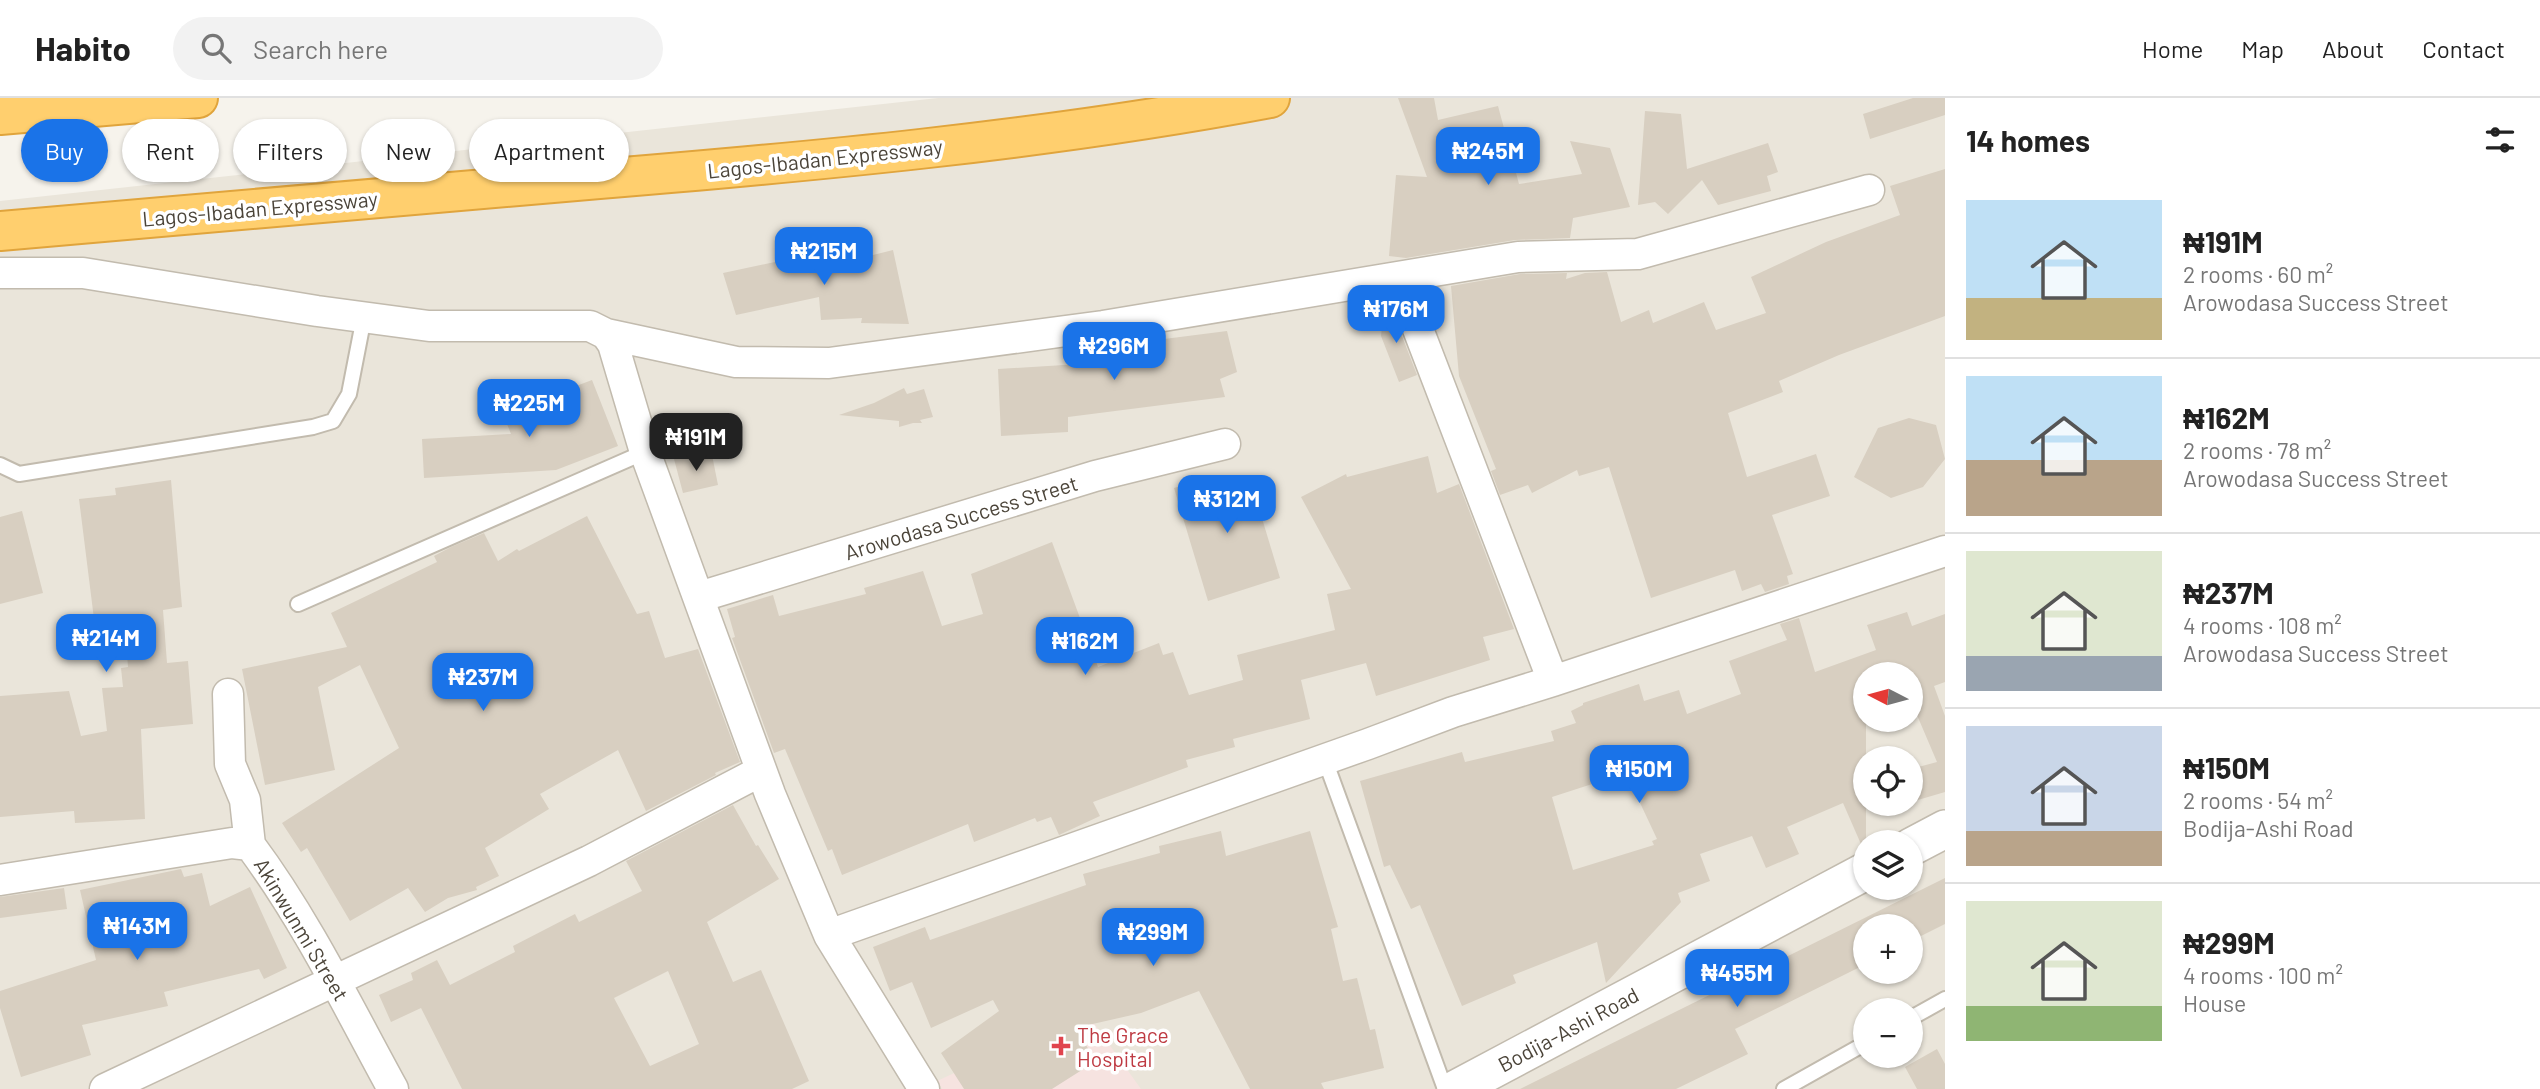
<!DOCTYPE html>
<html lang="en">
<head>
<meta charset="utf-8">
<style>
  :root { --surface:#fff; --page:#f2f2f2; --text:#222; --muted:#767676; --line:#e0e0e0; --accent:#1a73e8 }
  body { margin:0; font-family:Barlow,sans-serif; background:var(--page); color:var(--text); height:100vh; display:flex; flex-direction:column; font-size:26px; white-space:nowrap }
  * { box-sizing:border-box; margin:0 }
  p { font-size:23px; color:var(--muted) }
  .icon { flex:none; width:38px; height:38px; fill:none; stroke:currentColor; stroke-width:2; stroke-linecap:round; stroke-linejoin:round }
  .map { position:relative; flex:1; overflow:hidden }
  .drawer { display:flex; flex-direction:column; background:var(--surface); width:595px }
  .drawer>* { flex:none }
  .guide { position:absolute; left:21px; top:21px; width:665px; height:63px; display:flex; gap:14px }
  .needle { width:46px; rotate:276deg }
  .controls { position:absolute; left:1853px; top:564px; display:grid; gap:14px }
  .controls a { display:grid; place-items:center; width:70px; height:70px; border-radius:50%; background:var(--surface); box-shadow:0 2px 5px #0004; font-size:35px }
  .price { position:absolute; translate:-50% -60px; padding:0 16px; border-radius:14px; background:var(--accent); color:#fff; font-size:23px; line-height:46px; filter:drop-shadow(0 2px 4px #0008) }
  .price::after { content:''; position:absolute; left:50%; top:42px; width:21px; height:16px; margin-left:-10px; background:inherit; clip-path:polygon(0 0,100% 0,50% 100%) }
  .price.active { background:#222; color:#fff }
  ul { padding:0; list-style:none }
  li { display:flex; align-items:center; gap:21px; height:175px; padding:0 21px }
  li+li { border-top:2px solid var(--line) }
  li span { display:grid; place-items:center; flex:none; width:196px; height:140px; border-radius:0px; color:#555 }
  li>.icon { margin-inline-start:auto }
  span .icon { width:84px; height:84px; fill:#fffc; stroke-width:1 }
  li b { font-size:30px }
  h2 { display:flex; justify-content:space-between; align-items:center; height:84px; padding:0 21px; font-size:30px }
  .chip { padding:0 24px; border-radius:32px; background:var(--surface); box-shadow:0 2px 5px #0004; font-size:24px; line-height:63px }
  .chip.active { background:var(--accent); color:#fff }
  header { display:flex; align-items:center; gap:42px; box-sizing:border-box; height:98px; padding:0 35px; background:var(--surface); border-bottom:2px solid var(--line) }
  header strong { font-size:33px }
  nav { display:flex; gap:38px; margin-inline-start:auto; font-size:24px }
  .search { width:490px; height:63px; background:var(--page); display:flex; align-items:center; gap:18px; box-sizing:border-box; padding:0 24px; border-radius:38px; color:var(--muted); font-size:26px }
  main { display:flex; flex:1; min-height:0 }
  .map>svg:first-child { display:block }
  .residential { fill:#eae5da; fill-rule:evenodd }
  .medical { fill:#f6e3e0 }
  .building { fill:#d8cfc1; fill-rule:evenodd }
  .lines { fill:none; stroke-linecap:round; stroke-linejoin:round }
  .service-casing { stroke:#c2bbae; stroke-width:18 }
  .minor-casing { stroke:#c2bbae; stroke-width:33 }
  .tertiary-casing { stroke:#c2bbae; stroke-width:40 }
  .motorway-casing { stroke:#e0a43c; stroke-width:42 }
  .service { stroke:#fff; stroke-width:14 }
  .minor { stroke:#fff; stroke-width:30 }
  .tertiary { stroke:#fff; stroke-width:37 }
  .motorway { stroke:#ffcf6e; stroke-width:38 }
  .health-dot { fill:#e0444e; stroke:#fff; stroke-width:2.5 }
  .labels { text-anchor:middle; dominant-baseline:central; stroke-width:7; stroke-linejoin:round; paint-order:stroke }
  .street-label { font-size:21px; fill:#4b4439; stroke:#fff }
  .health-label { font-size:21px; fill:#be3a42; stroke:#fff; text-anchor:start }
</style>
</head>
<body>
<header>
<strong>Habito</strong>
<div class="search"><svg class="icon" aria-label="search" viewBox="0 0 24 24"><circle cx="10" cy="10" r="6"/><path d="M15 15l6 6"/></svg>Search here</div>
<nav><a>Home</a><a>Map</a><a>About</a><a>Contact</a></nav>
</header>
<main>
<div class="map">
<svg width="1945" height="991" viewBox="0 0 1945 991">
  <rect width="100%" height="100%" fill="#f6f3ec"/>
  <path class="residential" d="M938,0H1945V991H0V103ZM1866,576H1911V621H1866ZM1866,660H1911V705H1866ZM1866,744H1911V789H1866ZM1866,828H1911V873H1866ZM1866,912H1911V957H1866Z"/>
  <path class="medical" d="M1086,914L1141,991H942L937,983Z"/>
  <path class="building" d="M1398,0H1434L1438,22L1498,8L1519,86L1582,76L1570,43L1610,50L1630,109L1573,120L1570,140L1515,142L1406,160L1389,158L1396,77L1427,79Z
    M1913,0H1945V17L1870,41L1863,16Z
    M1645,13L1681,16L1687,71L1768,45L1778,74L1767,78L1771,93L1718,107L1702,82L1668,116L1655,104L1638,107Z
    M1945,71V218L1839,257L1779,283L1783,294L1728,315L1747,379L1816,356L1830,398L1772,417L1793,476L1787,478L1789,486L1765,494L1761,486L1742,493L1735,472L1651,500L1609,369L1579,378L1577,372L1532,395L1528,387L1500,397L1491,373L1496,371L1459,278L1451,188L1520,176L1567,175L1566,181L1585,175L1607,174L1621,224L1649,212L1653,225L1704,204L1716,232L1766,215L1751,179L1826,144L1900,117L1890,88Z
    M836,151L847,170L865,159L893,152L909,226L861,225L862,220L821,222L819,199L736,217L723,175Z
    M1385,199H1387L1417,277L1399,284L1381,238Z
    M1227,233L1237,274L1220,281L1225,299L1068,319V334L1001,338L998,271L1080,266L1078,252Z
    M592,282L618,348L556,372L424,380L422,341L511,336L503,316Z
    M904,290L907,296L924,291L933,319L920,322L922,325H913L899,329V323L839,317L874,305Z
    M1909,320L1936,327L1945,361L1923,389L1891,400L1854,379L1878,330Z
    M712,357L718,387L683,395L674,361Z
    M1428,358L1437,395L1459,386L1514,531L1483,539L1490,562L1376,598L1366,565L1301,582L1310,621L1233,641L1235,649L1186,662L1188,669L1093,704L1100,718L1059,737L1051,719L1037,724L1035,720L974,744L968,726L842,777L832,751L828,753L785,651L774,655L732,540L735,539L727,511L773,497L779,518L866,496L864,490L923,473L942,528L983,516L971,476L1052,444L1098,569L1159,545L1163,557L1173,554L1189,597L1243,582L1237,557L1335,532L1327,496L1351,491L1301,399L1346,376L1347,379Z
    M1249,377L1280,480L1208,503L1174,390L1214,378L1217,387Z
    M171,382L182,509L163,512L167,565L188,563L193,626L141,631L145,721L75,725L74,713L0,719V598L69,593L81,638L107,633L102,590L123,589L121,570L128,569L124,517L94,521L79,401L116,397L115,390Z
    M22,413L43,495L0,506V419Z
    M587,418L637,516L649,513L665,560L698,551L740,664L715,675L716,677L646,713L618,652L540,696L549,711L485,750L499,778L476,789L477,792L448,800L425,814L408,790L350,823L307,750L301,754L282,725L399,650L360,567L318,589L335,672L265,687L242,571L347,549L331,515L437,464L434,458L451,449L484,435L498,463L517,451L519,453Z
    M1907,514L1912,528L1945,516V584L1934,588L1945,618V694L1911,704V671L1937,664L1911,603V576H1866V752L1864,753L1843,705L1787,729L1799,756L1766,770L1752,738L1700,756L1710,783L1678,795L1681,804L1606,885L1597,844L1513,877L1516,885L1462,908L1420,807L1411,811L1390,767L1384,769L1360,683L1462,654L1465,664L1554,643L1551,633L1576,625L1571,613L1583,607V605L1639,586L1644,603L1679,592L1687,616L1741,596L1729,563L1787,542L1780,526L1799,520L1815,574L1876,552L1867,527ZM1626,675L1657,741L1652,743L1654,747L1573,772L1552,699Z
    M733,707L756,748L758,747L779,781L707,824L733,884L761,872L809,983L792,991H462L421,910L391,924L379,897L413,882L411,875L437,862L450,887L515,854L513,848L575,816L579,824L642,793L626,763ZM668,873L699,946L650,968L614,900Z
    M1221,733L1226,758L1310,733L1338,829L1331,831L1343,883L1357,880L1370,932L1375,931L1384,970L1321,985L1324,991H1250L1199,893L1141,915L1075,930L1096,963L1052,991H964L941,955L999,913L993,902L931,930L912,884L890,893L873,849L925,829L930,842L1086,787L1083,776L1160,755L1159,748Z
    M181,771L184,779L202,775L210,808L250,789L287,870L264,881L259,871L164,894L168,908L82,927L91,957L21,979L0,910V893L96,862L80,792Z
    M1945,780V826L1911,843V828H1866V866L1735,931L1748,956L1676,991H1520Z
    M64,790L67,811L0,820V799Z
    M1937,951L1945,966V991H1917L1905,969Z"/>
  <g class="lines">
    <g class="service-casing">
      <path id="service" d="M0,367L19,376L313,329L333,323L349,296L364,219
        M298,506L645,354
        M1325,662L1445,991
        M1911,920L1945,901
        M1784,991L1866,945"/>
    </g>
    <g class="minor-casing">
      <path id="minor" d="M0,175H83L317,213L429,228H590L606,236L736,264L829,265L1103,228L1518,159L1638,156L1869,92
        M1398,179L1553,583
        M606,236L613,246L645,354L770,696L829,837L924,991
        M699,499L1095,378L1225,346
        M228,596L230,666L245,702L250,747
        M0,782L232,745L250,747C306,822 348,909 393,991
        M829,837L1368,646L1453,614L1553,583L1945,453
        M105,991L589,763L761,673"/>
    </g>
    <g class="tertiary-casing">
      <path id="tertiary" d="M1911,749L1945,731
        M1456,991L1866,773"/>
    </g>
    <g class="motorway-casing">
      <path id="motorway" d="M0,17L198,0
        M0,133C192,115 384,99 576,83C808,64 1041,43 1270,0"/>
    </g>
    <use href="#service" class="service"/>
    <use href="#minor" class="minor"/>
    <use href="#tertiary" class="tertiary"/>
    <use href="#motorway" class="motorway"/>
  </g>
  <path class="health-dot" d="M1057.5 937.5h7v7h7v7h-7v7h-7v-7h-7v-7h7z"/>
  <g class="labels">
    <g class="street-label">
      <text transform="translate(825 60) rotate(-6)">Lagos-Ibadan Expressway</text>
      <text transform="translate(260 110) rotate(-5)">Lagos-Ibadan Expressway</text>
      <text transform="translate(961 419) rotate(-17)">Arowodasa Success Street</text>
      <text transform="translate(302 831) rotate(59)">Akinwunmi Street</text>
      <text transform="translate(1568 931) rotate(-28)">Bodija-Ashi Road</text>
    </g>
    <g class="health-label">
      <text x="1077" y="936">The Grace<tspan x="1077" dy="24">Hospital</tspan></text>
    </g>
  </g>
</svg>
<div class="controls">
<a><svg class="needle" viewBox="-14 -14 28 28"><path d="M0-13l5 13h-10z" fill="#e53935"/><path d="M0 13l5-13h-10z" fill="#767676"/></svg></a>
<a><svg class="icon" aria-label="locate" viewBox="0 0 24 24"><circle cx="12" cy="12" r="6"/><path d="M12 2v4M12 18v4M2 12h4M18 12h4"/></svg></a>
<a><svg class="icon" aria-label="layers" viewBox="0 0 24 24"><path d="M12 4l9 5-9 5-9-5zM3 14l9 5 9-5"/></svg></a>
<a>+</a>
<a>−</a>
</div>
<b class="price" style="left:1488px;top:89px">₦245M</b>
<b class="price" style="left:824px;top:189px">₦215M</b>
<b class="price" style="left:1396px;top:247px">₦176M</b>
<b class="price" style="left:1114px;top:284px">₦296M</b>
<b class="price" style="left:529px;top:341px">₦225M</b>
<b class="price active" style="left:696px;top:375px">₦191M</b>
<b class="price" style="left:1227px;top:437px">₦312M</b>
<b class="price" style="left:106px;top:576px">₦214M</b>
<b class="price" style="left:1085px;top:579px">₦162M</b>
<b class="price" style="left:483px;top:615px">₦237M</b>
<b class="price" style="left:1639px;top:707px">₦150M</b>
<b class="price" style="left:137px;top:864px">₦143M</b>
<b class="price" style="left:1153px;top:870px">₦299M</b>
<b class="price" style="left:1737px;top:911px">₦455M</b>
<div class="guide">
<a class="chip active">Buy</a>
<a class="chip">Rent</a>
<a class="chip">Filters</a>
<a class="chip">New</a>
<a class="chip">Apartment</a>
</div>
</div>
<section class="drawer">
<h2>14 homes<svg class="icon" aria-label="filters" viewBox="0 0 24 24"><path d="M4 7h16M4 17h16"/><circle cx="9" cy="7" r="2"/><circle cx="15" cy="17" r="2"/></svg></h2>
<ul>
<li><span style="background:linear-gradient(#bfe0f5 70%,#c2b280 0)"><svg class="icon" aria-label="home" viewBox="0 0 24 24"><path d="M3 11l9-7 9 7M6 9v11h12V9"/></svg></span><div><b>₦191M</b><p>2 rooms · 60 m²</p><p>Arowodasa Success Street</p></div></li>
<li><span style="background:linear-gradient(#bfe0f5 60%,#b9a48a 0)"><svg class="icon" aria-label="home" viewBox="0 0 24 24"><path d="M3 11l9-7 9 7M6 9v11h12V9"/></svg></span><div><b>₦162M</b><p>2 rooms · 78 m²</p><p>Arowodasa Success Street</p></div></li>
<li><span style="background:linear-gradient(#dfe7d0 75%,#9aa5b1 0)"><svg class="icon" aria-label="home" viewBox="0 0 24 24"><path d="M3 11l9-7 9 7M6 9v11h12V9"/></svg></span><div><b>₦237M</b><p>4 rooms · 108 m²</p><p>Arowodasa Success Street</p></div></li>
<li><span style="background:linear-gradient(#c9d6e8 75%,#b9a48a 0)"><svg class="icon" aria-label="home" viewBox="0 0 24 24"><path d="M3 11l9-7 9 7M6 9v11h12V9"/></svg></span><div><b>₦150M</b><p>2 rooms · 54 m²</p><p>Bodija-Ashi Road</p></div></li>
<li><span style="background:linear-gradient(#dfe7d0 75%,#8fb573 0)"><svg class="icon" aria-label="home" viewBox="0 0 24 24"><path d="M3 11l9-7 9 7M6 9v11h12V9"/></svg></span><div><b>₦299M</b><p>4 rooms · 100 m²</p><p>House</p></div></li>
</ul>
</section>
</main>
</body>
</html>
